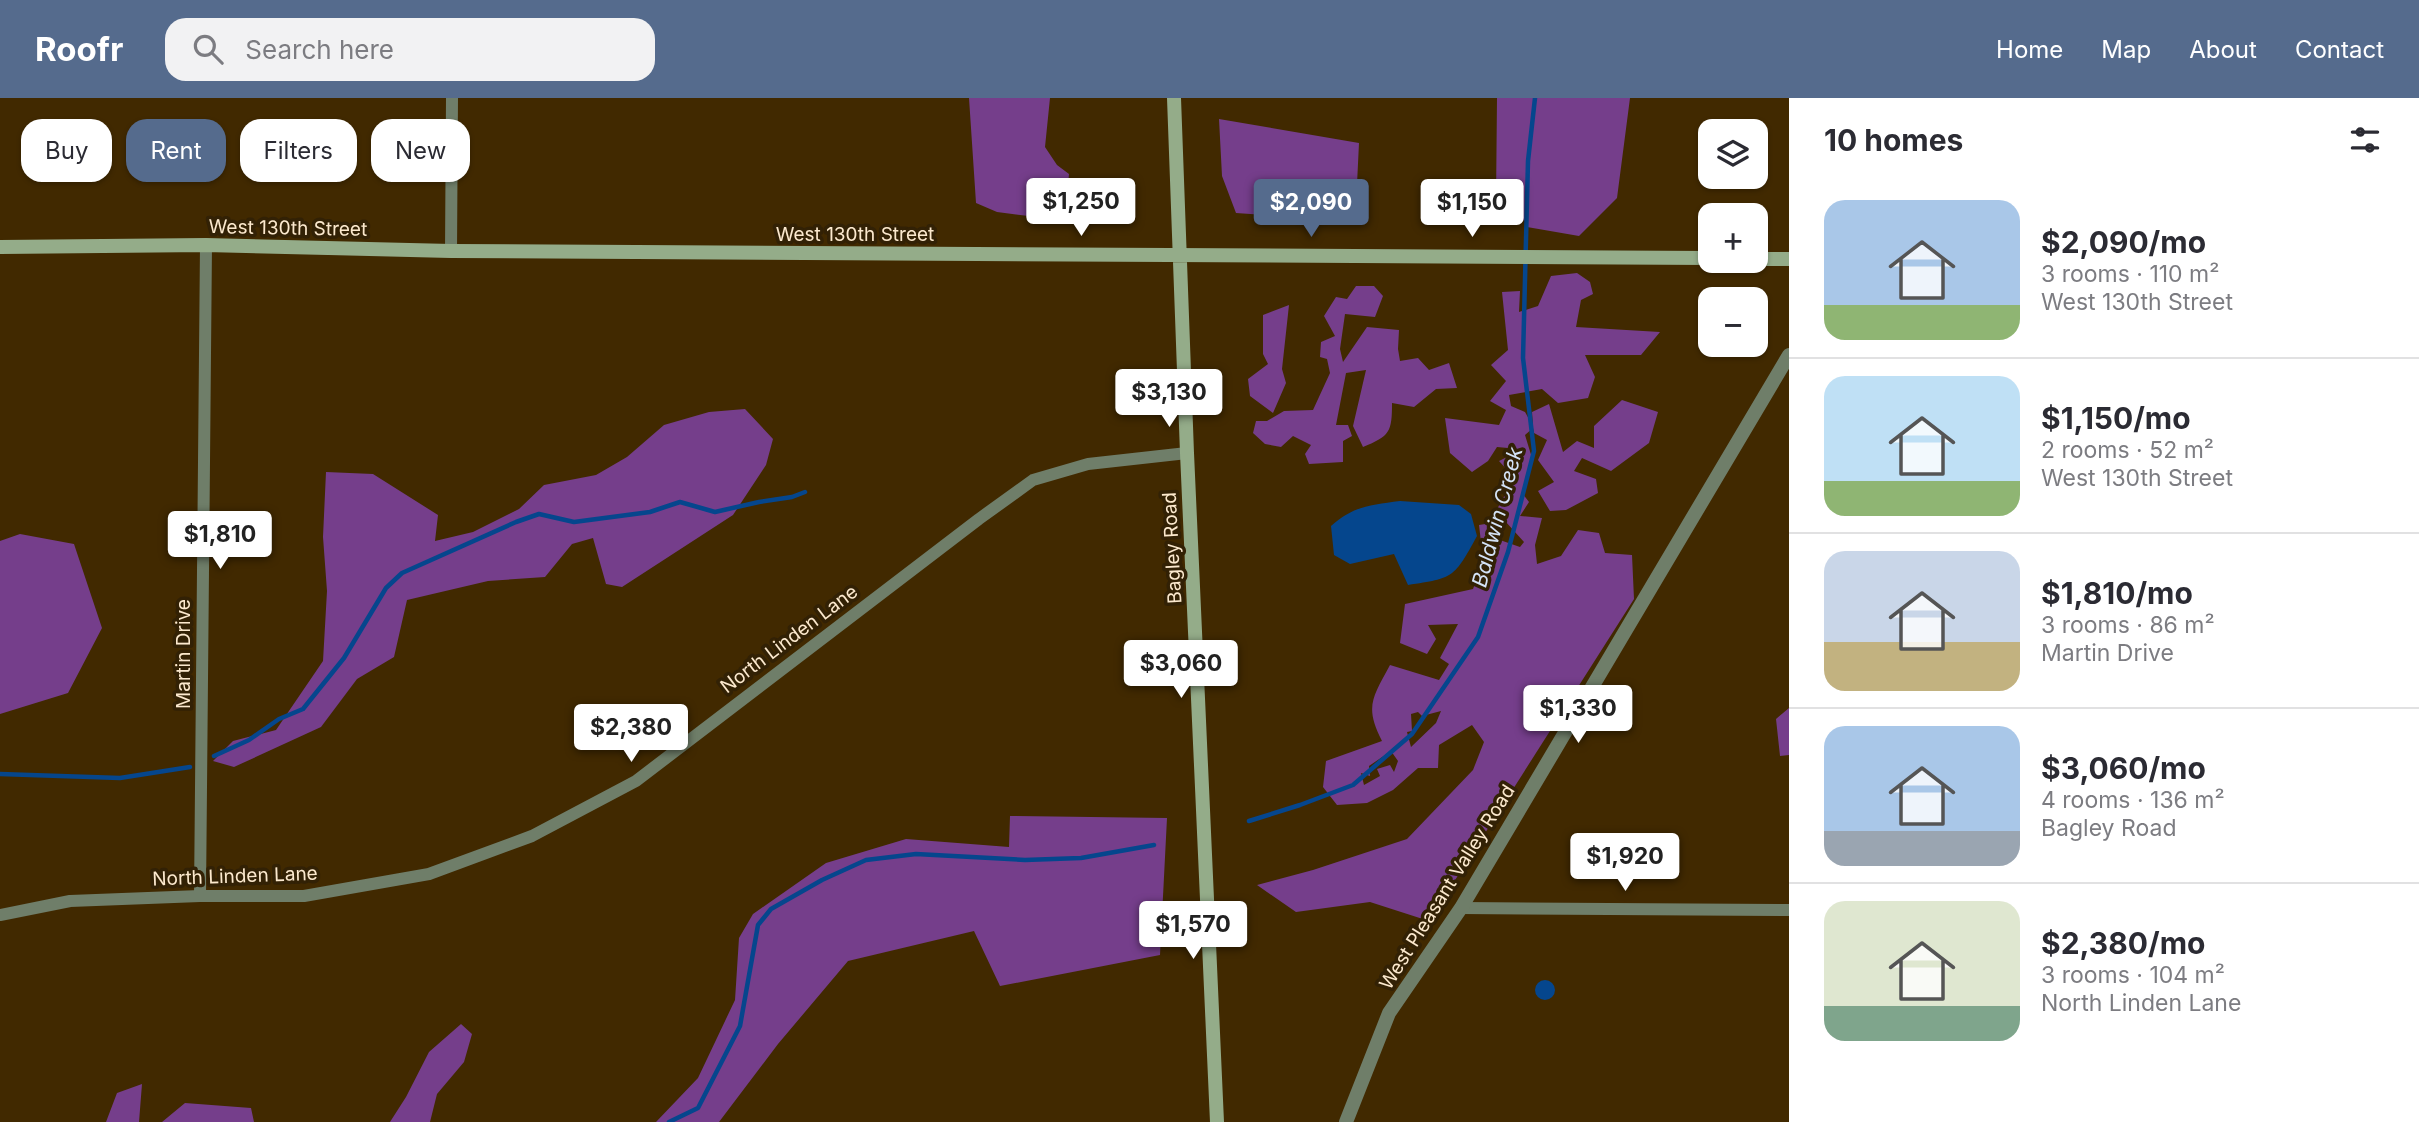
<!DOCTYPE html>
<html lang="en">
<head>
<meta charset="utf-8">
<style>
  :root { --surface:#fff; --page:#f2f2f3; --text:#2b2b33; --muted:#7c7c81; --line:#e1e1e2; --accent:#556b8d }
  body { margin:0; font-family:Inter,sans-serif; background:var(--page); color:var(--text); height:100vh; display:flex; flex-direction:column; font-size:26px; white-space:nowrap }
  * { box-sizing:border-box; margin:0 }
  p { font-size:23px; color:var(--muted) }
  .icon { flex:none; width:38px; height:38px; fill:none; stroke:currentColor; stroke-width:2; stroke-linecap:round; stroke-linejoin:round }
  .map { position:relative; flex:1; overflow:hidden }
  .panel { display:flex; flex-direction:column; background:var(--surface); width:630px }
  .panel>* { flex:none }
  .banner { position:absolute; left:21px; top:21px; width:665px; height:63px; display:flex; gap:14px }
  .tools { position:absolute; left:1698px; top:21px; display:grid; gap:14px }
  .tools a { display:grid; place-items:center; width:70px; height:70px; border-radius:14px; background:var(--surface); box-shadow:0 2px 5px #0004; font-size:35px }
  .price { position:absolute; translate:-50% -60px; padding:0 16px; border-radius:7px; background:#fff; color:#222; font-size:23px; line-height:46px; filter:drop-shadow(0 2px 4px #0008) }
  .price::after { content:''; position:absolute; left:50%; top:42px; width:21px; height:16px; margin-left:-10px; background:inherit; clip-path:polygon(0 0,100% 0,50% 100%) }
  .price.active { background:var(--accent); color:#fff }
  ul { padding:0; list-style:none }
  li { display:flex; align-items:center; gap:21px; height:175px; padding:0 35px }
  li+li { border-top:2px solid var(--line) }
  li span { display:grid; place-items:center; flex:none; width:196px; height:140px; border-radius:21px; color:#555 }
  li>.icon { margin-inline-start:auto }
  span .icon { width:84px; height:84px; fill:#fffc; stroke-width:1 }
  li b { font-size:30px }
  h2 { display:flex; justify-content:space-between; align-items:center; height:84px; padding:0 35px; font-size:30px }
  .tag { padding:0 24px; border-radius:21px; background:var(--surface); box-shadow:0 2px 5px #0004; font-size:24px; line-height:63px }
  .tag.active { background:var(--accent); color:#fff }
  header { display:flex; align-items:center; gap:42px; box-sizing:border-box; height:98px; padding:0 35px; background:var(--accent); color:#fff }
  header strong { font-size:33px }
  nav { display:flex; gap:38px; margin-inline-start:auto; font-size:24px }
  .search { width:490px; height:63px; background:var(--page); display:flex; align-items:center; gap:18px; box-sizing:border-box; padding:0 24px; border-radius:21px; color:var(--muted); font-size:26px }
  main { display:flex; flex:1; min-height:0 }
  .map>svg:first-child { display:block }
  .forest { fill:#753e8b; fill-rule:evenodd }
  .water { fill:#05468d }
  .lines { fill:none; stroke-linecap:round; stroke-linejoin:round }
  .stream { stroke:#05468d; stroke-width:4.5 }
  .minor { stroke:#6f7e69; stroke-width:12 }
  .tertiary { stroke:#6f7e69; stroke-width:14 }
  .secondary { stroke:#94ac89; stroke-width:14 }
  .labels { text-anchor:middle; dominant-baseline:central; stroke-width:7; stroke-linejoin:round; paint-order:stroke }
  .street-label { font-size:19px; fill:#fce9ce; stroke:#322105 }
  .water-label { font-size:21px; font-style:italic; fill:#d4e3f7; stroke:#322105 }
</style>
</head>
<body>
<header>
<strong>Roofr</strong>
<div class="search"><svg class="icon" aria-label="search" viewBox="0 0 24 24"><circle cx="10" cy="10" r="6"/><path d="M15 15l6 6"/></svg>Search here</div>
<nav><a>Home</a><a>Map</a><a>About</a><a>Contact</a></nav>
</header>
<main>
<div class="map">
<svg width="1789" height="1024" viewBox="0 0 1789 1024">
  <rect width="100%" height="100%" fill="#412900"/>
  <path class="forest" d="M969,0H1050L1045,49L1057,67L1069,76L1066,109L1045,120L997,114L976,105Z
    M1497,0H1630L1617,100L1579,138L1527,129V123L1505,119L1496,103Z
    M1219,21L1359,45L1356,107L1278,118L1236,115L1222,78Z
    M1577,175L1590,184L1593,196L1581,202L1576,229L1660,234L1641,257H1585L1595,279L1588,300L1558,305L1542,291L1509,297L1511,308L1525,314L1533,328L1532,314L1549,306L1563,354L1577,343L1594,350V328L1622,302L1658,314L1649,345L1611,373L1582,360L1574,373L1596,381L1598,395L1566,412L1550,413L1538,393L1554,384L1538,362L1547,342L1534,335L1533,330L1525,337L1532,360L1522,395L1529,404L1520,418L1542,420L1535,447L1537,466L1561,458L1578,432L1599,435L1605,455L1632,457L1634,501L1429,823L1370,804L1296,814L1257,787L1313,772L1407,741L1473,672L1484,644L1472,627L1439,647L1438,670H1418L1393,692L1367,705L1337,707L1323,689L1326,663L1382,643C1364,608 1373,599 1390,567L1439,582L1449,566L1440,560L1458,526L1428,527L1436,541L1427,556L1400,545L1405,506L1473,491L1489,449L1481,444L1479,427L1498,424L1497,441L1520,449L1524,444L1496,413L1512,384L1509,374L1499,363L1509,358L1508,350L1497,349L1488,363L1472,374L1450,355L1445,320L1499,327L1506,312L1490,303L1506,283L1491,267L1508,252L1502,194L1520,193L1519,214L1538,208L1551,178ZM1441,613L1436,625L1411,649L1407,634L1412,633L1411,616L1418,614L1422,618ZM1391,653L1398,663L1394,674L1390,667L1377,671L1380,678L1364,687L1361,675L1370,678L1369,668Z
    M1356,188H1374L1383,198L1375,219L1345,216L1340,251L1343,264L1367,229L1399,232L1398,251L1400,263L1418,260L1429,272L1449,265L1457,290L1436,291L1414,309L1392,305C1392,334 1390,338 1363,349L1353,328L1366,272L1346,275L1336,327H1348L1352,338L1343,343V364L1309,366L1305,356L1311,347L1293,338L1281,349L1265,346L1253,335L1256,323H1267L1284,313L1313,312L1330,275L1327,261L1320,259L1321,244L1335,238L1324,218L1336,199L1347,201Z
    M1289,207L1282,271L1286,285L1273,315L1250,298L1248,281L1268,266L1263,256V217Z
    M745,311L773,341L766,367L733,417L622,489L606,486L593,440L572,446L545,479L488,483L407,502L394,559L357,581L321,629L234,669L213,663L233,643L276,632L323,563L327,493L323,439L326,374L373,376L438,417L435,443L473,434L519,411L544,387L596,377L627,359L664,327L709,314Z
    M20,436L74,446L102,530L68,595L0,616V443Z
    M1789,610V657L1780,658L1776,621Z
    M1010,718L1167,720L1160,857L1000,888L974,833L848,863L778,946L719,1024H656L698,980L735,902L739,840L753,816L826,765L906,741L1009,749Z
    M461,926L472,936L464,964L437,996L430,1024H390L406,999L429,954Z
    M142,986L139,1024H106L117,995Z
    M185,1005L251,1010L254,1024H162Z"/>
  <path class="water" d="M1400,403L1459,407L1471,416L1477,438C1454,480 1454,480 1408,487L1394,456L1350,466L1334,457L1331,428C1353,408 1371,407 1400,403Z
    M1535 892a10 10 0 1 1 20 0a10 10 0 1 1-20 0Z"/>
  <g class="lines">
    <path class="stream" d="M214,658L249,642L279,621L303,611L344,560L386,490L402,475L516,424L539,416L574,424L650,414L680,404L715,414L759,404L792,399L805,394
      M0,676L120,680L190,669
      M1249,723L1300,707L1353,687L1412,636L1478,539L1508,454L1534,353L1523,260L1528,63L1535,0
      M669,1024L698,1010L740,928L758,827L771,811L822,782L866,762L916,756L1025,762L1081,760L1154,747"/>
    <path class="minor" d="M451,153L452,0
      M200,798L206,147
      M1461,810L1789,812
      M0,817L70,803L200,798H304L429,776L532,738L636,683L979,421L1033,382L1088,366L1187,355"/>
    <path class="tertiary" d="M1346,1024L1389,915L1461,810L1789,257"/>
    <path class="secondary" d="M1174,0L1187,355L1217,1024
      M0,149L206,147L451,153L1710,160
      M1755,161H1789"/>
  </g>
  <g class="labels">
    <g class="street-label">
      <text transform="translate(288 130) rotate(1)">West 130th Street</text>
      <text x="855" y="136">West 130th Street</text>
      <text transform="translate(1172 450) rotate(-93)">Bagley Road</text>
      <text transform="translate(789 541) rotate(-37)">North Linden Lane</text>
      <text transform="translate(183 556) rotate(-90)">Martin Drive</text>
      <text transform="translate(235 778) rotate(-2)">North Linden Lane</text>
      <text transform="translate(1447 789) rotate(-58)">West Pleasant Valley Road</text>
    </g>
    <g class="water-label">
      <text transform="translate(1497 419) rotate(-75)">Baldwin Creek</text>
    </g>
  </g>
</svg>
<div class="tools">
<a><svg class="icon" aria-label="layers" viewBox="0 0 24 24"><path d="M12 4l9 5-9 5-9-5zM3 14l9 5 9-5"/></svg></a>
<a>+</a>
<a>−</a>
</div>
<b class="price" style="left:1081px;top:140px">$1,250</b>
<b class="price active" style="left:1311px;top:141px">$2,090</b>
<b class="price" style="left:1472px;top:141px">$1,150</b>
<b class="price" style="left:1169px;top:331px">$3,130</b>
<b class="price" style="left:220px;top:473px">$1,810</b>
<b class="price" style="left:1181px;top:602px">$3,060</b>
<b class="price" style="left:1578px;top:647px">$1,330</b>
<b class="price" style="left:631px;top:666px">$2,380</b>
<b class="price" style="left:1625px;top:795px">$1,920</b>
<b class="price" style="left:1193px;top:863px">$1,570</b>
<div class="banner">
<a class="tag">Buy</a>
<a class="tag active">Rent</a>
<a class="tag">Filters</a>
<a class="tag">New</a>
</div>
</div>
<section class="panel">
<h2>10 homes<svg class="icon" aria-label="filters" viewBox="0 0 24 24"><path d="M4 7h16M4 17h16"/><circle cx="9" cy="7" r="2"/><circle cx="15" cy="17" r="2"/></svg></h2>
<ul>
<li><span style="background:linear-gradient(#a9c7e8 75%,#8fb573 0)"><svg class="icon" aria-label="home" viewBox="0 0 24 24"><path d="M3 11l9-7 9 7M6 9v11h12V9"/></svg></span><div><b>$2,090/mo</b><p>3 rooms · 110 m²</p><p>West 130th Street</p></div></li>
<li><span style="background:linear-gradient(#bfe0f5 75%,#8fb573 0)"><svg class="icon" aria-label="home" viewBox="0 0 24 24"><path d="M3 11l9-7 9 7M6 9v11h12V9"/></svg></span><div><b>$1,150/mo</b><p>2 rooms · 52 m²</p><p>West 130th Street</p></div></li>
<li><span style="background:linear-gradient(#c9d6e8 65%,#c2b280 0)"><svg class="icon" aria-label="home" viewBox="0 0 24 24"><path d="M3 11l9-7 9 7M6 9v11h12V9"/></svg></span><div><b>$1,810/mo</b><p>3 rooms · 86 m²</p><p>Martin Drive</p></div></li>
<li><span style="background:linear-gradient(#a9c7e8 75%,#9aa5b1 0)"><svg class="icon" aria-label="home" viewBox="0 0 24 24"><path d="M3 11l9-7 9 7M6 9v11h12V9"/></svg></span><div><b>$3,060/mo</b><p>4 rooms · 136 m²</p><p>Bagley Road</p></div></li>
<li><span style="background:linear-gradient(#dfe7d0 75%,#7fa58c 0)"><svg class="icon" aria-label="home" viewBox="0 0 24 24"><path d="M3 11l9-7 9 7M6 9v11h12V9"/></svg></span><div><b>$2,380/mo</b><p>3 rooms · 104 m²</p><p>North Linden Lane</p></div></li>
</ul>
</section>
</main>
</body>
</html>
